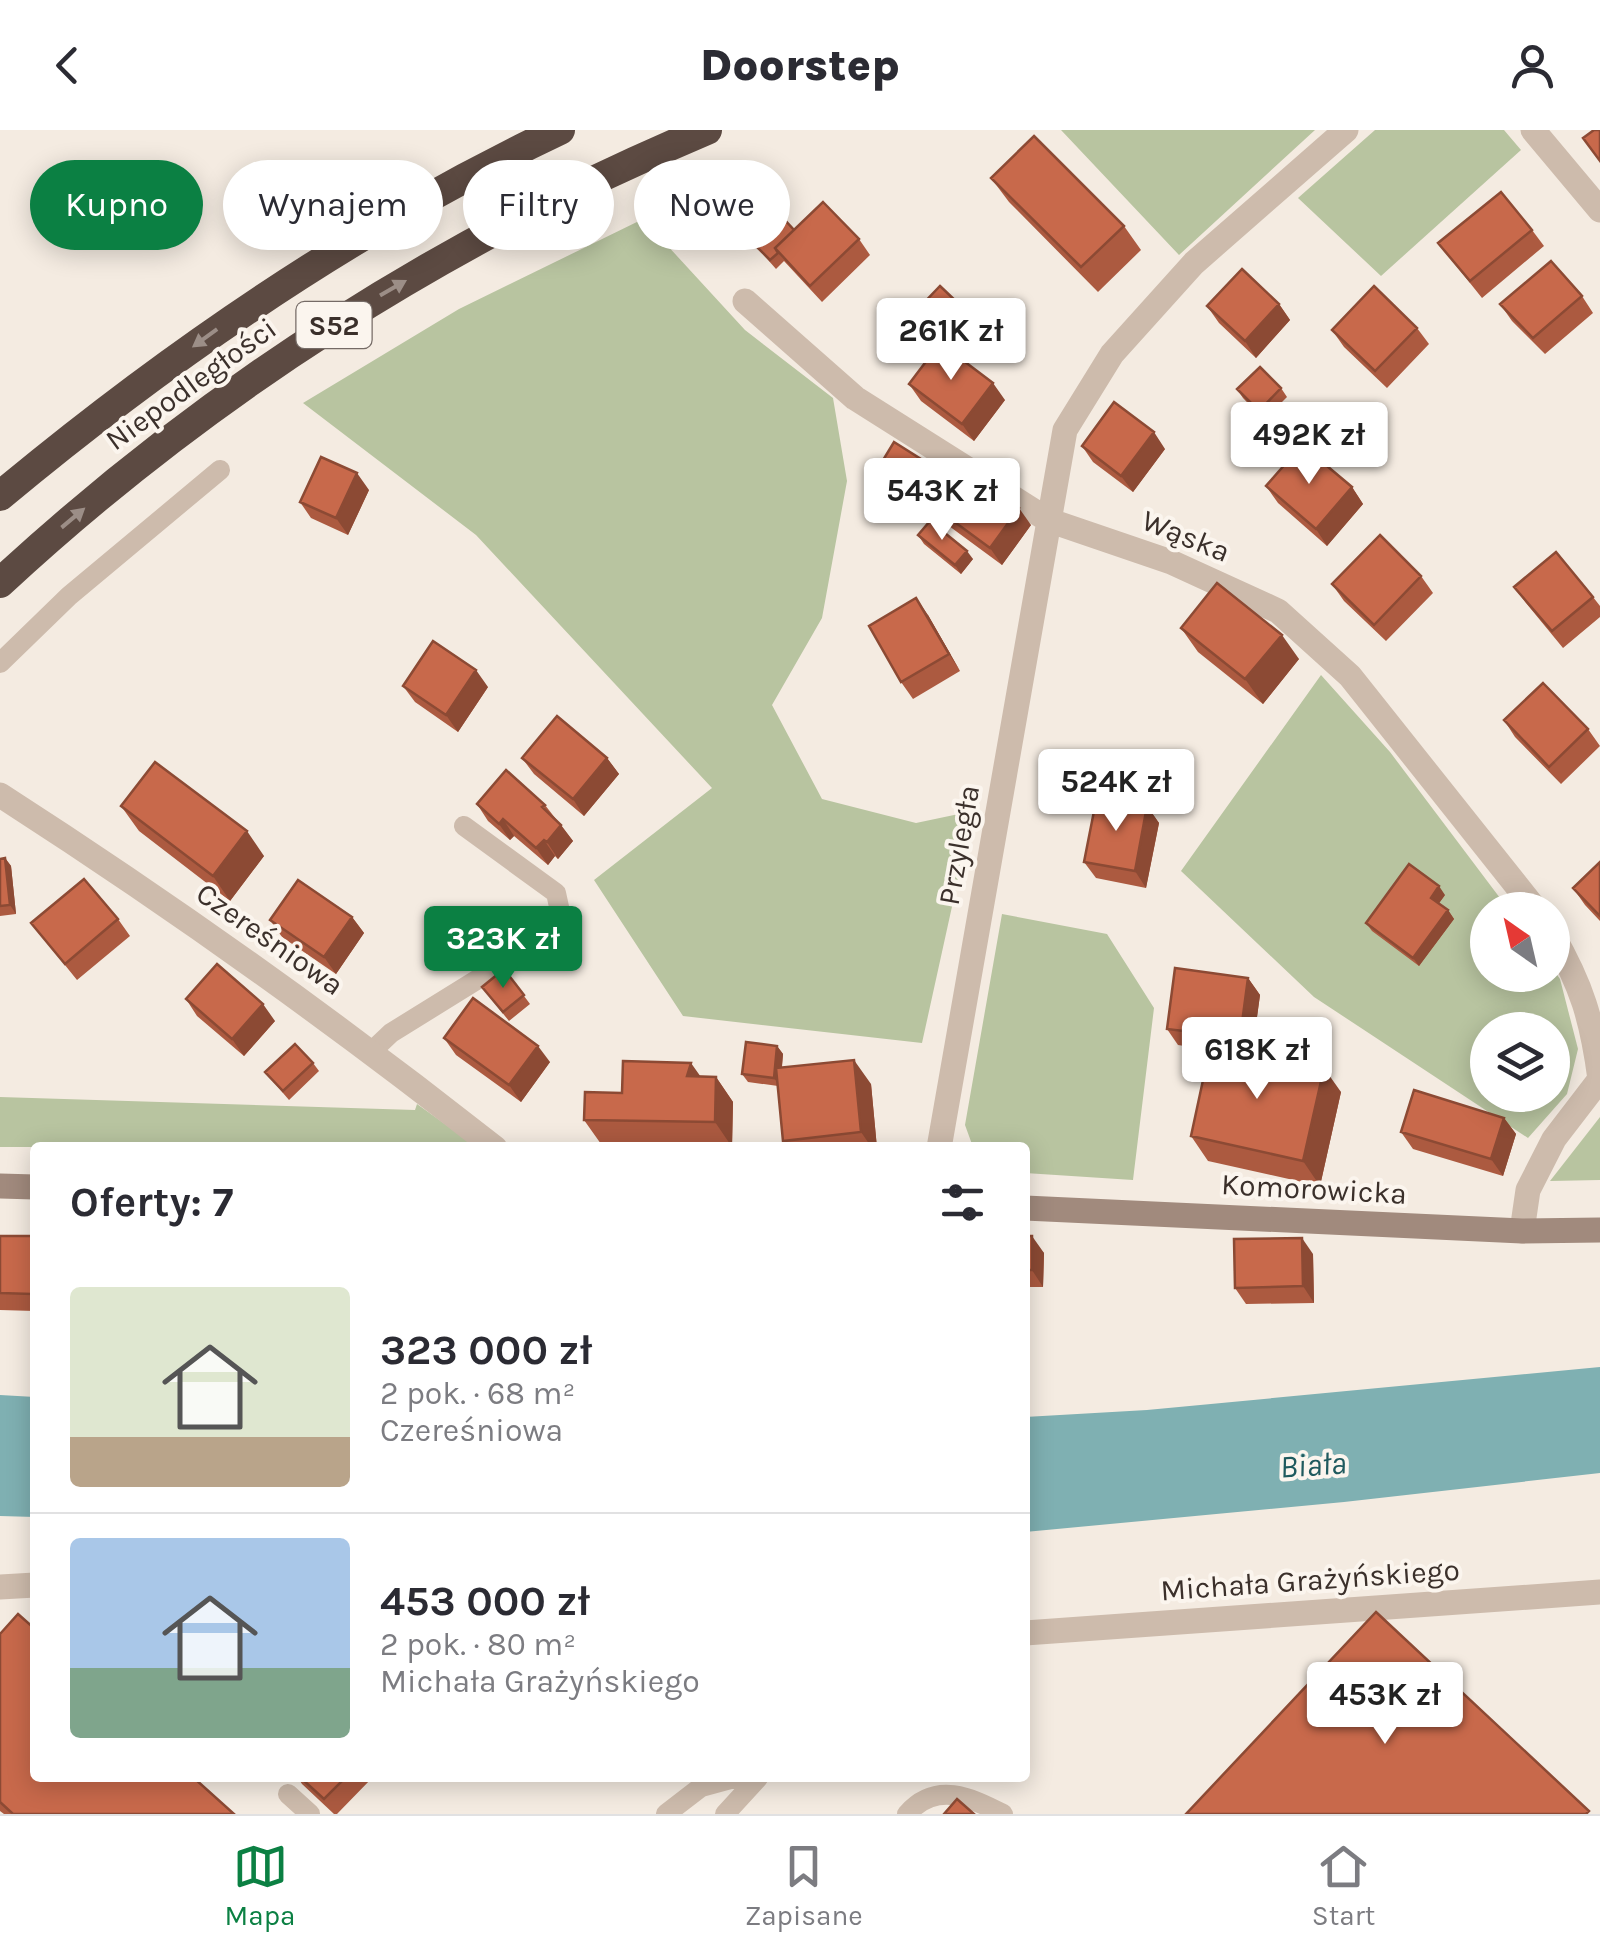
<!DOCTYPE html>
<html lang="pl">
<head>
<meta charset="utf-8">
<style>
  :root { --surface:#fff; --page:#f7f7f7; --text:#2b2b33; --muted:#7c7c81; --line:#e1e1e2; --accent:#0b8043 }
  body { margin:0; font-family:Karla,sans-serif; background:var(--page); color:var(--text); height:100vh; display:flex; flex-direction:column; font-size:38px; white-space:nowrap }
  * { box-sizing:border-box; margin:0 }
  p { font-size:32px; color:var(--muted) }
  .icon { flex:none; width:55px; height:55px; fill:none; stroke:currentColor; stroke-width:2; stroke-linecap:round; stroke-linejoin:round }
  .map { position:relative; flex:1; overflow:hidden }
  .side { position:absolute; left:30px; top:1012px; width:1000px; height:640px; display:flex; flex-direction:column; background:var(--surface); border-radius:10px; box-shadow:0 5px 25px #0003 }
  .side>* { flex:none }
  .banner { position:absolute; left:30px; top:30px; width:1000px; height:90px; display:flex; gap:20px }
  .needle { width:65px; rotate:326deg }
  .tools { position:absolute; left:1470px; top:762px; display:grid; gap:20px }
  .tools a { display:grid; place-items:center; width:100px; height:100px; border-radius:50%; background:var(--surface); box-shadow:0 5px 25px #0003; font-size:50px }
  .price { position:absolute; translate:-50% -85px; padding:0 22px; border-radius:10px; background:#fff; color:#222; font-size:32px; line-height:65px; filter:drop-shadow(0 2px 5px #0008) }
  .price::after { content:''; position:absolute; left:50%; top:60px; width:30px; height:22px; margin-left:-15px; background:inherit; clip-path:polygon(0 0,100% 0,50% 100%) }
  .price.current { background:var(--accent); color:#fff }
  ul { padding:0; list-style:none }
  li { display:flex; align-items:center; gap:30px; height:250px; padding:0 40px }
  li+li { border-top:2px solid var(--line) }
  li span { display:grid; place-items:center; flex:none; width:280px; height:200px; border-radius:10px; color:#555 }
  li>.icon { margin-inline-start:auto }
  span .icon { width:120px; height:120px; fill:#fffc; stroke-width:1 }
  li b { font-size:42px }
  h2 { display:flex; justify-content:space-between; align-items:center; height:120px; padding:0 40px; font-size:42px }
  .pill { padding:0 35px; border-radius:45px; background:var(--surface); box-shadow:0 5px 25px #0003; font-size:35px; line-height:90px }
  .pill.current { background:var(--accent); color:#fff }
  header { display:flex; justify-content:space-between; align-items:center; height:130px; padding:0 40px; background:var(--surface); font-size:45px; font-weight:800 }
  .dock { display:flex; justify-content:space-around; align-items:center; height:140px; border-top:2px solid var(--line); background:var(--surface); font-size:28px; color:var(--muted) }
  .dock a { display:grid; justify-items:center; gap:5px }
  .dock .current { color:var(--accent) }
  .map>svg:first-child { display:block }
  .green { fill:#b8c4a0; fill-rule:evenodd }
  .water { fill:#7fb0b2 }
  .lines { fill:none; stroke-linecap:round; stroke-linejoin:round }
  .lane { stroke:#cdbbac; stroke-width:20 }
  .street { stroke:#cdbbac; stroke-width:25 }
  .secondary { stroke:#a18a7d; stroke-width:25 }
  .highway { stroke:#5c4a42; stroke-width:30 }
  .wall { fill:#ac5a40 }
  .shaded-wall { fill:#8c4a34 }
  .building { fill:#c8694b; stroke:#8c4a34; stroke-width:2.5 }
  .oneway { fill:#9c8e87 }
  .labels { text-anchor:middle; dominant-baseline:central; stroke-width:8; stroke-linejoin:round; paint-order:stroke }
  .shield { fill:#fbf5ee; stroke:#756b66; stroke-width:2.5 }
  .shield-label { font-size:28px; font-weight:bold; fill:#3b302b }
  .street-label { font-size:30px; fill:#3b302b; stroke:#fbf5ee }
  .water-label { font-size:32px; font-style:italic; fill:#1f5a5e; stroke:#fbf5ee }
</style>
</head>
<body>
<header><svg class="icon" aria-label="back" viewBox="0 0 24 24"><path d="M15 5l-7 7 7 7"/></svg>Doorstep<svg class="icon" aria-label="person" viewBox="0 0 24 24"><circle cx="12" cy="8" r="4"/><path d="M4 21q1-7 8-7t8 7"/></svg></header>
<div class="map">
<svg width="1600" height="1684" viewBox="0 0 1600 1684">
  <rect width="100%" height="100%" fill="#f4ebe1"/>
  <path class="green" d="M1061,0H1315L1179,125Z
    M1375,0H1504L1521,20L1381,146L1298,68Z
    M643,89L745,200L833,268L847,351L822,488L772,575L822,669L916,693L973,681L922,913L683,886L594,750L712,658L476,405L303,273L459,179Z
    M1321,545L1390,622L1509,780H1488V845H1552L1553,839L1560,849L1578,919L1567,964L1528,1008L1314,867L1181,741ZM1488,900H1552V965H1488Z
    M1002,784L1107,804L1154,878L1133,1050L1025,1043V1018L973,1017L965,995Z
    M0,967L415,980L417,974L477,1017H0Z
    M1600,987V1050L1550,1051Z"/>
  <path class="water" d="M1600,1237V1343L1344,1372L1025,1402V1287L1147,1280Z
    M0,1265L35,1267V1387L0,1386Z"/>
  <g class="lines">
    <path class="lane" d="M0,533L69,466L220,340
      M372,921L391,903L512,828L561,786L556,763L464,696
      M288,1664L310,1684
      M666,1684L701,1657L734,1648
      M725,1684L758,1648
      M907,1684C936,1651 970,1667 1003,1684"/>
    <path class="street" d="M1533,0L1600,80
      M745,171L855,268L1048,390L1171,432L1278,481L1350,546L1536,780
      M0,665C171,775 335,892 495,1018
      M1552,804C1582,856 1592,889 1600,949
      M939,1018L1065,300L1112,224L1194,133L1346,0
      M1522,1101L1528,1060L1554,1009L1600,949
      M0,1457L35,1455
      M1025,1503L1600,1462"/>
    <path class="secondary" d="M0,1056L35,1057
      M1025,1078L1522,1101L1600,1100"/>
    <path class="highway" d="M0,366C173,222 357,96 560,0
      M0,453C207,261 447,109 707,0"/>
  </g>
  <path class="wall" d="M991,48L1124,96L1141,120L1098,162L1009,72Z
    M794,100L859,109L870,125L822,172L784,131L776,139L754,114Z
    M1532,100L1544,116L1482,168L1438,113Z
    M1582,166L1593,183L1545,224L1512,191L1500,174Z
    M959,174L965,183L942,206L924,187L918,179Z
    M1279,174L1290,190L1256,228L1219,193L1207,176Z
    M1417,198L1429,214L1387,258L1344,217L1332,200Z
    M909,254L1005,270L974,311L921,271Z
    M1281,258L1287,267L1264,290L1243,268L1237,259Z
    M1082,316L1165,319L1133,362L1093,332Z
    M880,335L930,339L915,362L886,344Z
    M1266,356L1352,357L1363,374L1327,416L1278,373Z
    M369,360L348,405L311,388L300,372Z
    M937,379L1031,395L1002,435L949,396Z
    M918,405L973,429L961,444L924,414Z
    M1421,446L1433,463L1386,511L1344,471L1332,454Z
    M1514,457L1593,467L1600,476V487L1563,518L1526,473Z
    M928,485L960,541L913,569L901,552Z
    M1181,498L1299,529L1263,574L1198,522Z
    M403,556L488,557L458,602L415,572Z
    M1504,590L1588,599L1600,616L1561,654L1515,607Z
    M522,628H607L619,644L584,686L534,644Z
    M477,674L545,675L573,711L558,729L555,726L548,735L514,706L510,710L488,691Z
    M121,676L264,726L230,771L139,701Z
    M1147,676L1159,693L1146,758L1096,748L1084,732Z
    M5,728L11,736L16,784L0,786V729Z
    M1600,732V791L1585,775L1573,758Z
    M1445,765L1439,773L1448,780L1454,789L1419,836L1372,801L1366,793Z
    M352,787L364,803L336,844L282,807L270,790Z
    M118,789L130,806L77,850L31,793Z
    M504,839L530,874L509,891L488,865Z
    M1248,848L1260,865L1252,922L1341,962L1320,1056L1208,1031L1191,1006L1210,920L1178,915L1167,899Z
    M186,869L275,891L244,926L197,886Z
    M444,908L550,932L521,972L456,925Z
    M777,916L783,924L782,937L871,954L877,1018H788L783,1011L778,956L748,952L742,944Z
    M313,933L319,941L289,970L265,942Z
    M700,947H716L733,972L732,1017L601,1014L584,990L622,963Z
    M1504,988L1516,1004L1503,1046L1413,1019L1401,1002Z
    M0,1106H33L35,1109V1181L0,1180Z
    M1025,1106L1044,1123L1043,1157H1025Z
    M1313,1124L1314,1173L1246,1174L1235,1158Z
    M0,1504L234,1684H4L0,1681Z
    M298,1648H372L337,1684H334L302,1654Z"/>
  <path class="shaded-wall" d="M1279,174L1290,190L1256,228L1245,211Z
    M993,253L1005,270L974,311L962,294Z
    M1154,302L1165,319L1133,362L1121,346Z
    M924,331L930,339L915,362L909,354Z
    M357,343L369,360L348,405L336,388Z
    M1352,357L1363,374L1327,416L1316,399Z
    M1019,378L1031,395L1002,435L990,418Z
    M967,421L973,429L961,444L955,435Z
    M916,468L928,485L960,541L949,524Z
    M1282,505L1299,529L1263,574L1245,549Z
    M476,540L488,557L458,602L446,585Z
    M607,628L619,644L584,686L573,669Z
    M1147,676L1159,693L1146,758L1135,741Z
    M503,689L514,706L510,710L499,694Z
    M561,695L573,711L558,729L547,712Z
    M247,701L264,726L230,771L213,746Z
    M544,710L555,726L548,735L536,718Z
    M5,728L11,736L16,784L10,775Z
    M1439,756L1445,765L1437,776L1431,768Z
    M1448,780L1454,789L1419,836L1413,828Z
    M352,787L364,803L336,844L324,827Z
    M1248,848L1260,865L1252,925L1240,908Z
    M263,874L275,891L244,926L232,909Z
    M538,916L550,932L521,972L509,955Z
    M777,916L783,924L780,956L774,948Z
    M854,930L871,954L877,1018H872L861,1002Z
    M691,933L708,957L687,946Z
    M1324,938L1341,962L1320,1056L1303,1031Z
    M716,947L733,972L732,1017L715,992Z
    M1504,988L1516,1004L1503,1046L1491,1029Z
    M33,1106L35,1109V1168L32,1164Z
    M1032,1106L1044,1123L1043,1157L1032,1140Z
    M1302,1108L1313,1124L1314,1173L1303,1156Z"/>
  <path class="building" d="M1594,0H1600V31L1583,8Z
    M1034,6L1124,96L1081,137L991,48Z
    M1501,62L1532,100L1470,151L1438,113Z
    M823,72L859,109L810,156L775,118Z
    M784,89L794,100L775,118L778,123L770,130L754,114Z
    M1551,131L1582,166L1533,208L1500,174Z
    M1242,139L1279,174L1245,211L1207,176Z
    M940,156L959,174L937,197L918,179Z
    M1374,156L1417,198L1375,241L1332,200Z
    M940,213L993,253L962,294L909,254Z
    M1260,237L1281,258L1259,281L1237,259Z
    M1114,272L1154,302L1121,346L1082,316Z
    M894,312L924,331L909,354L880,335Z
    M1302,315L1352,357L1316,399L1266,356Z
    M321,327L357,343L336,388L300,372Z
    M965,340L1019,378L990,418L937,379Z
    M930,391L967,421L955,435L918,405Z
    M1380,405L1421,446L1374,495L1332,454Z
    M1556,422L1593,467L1552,501L1514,457Z
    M1217,453L1282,505L1245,549L1181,498Z
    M916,468L949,524L901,552L869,496Z
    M433,511L476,540L446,585L403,556Z
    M1543,553L1588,599L1549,637L1504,590Z
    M557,586L607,628L573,669L522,628Z
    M155,632L247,701L213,746L121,676Z
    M506,640L545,675L542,677L561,695L547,712L544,710L536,718L503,689L499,694L477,674Z
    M1097,666L1147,676L1135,741L1084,732Z
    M5,728L10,775L0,776V729Z
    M1600,732V786L1573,758Z
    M1409,734L1439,756L1431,768L1448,780L1413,828L1366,793Z
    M84,749L118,789L65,834L31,793Z
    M298,750L352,787L324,827L270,790Z
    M217,834L263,874L232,909L186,869Z
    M1175,838L1248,848L1240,908L1167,899Z
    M504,839L524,865L503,882L482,857Z
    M473,868L538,916L509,955L444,908Z
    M746,912L777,916L774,948L742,944Z
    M1211,913L1324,938L1303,1031L1191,1006Z
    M295,914L313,933L283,961L265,942Z
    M854,930L861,1002L783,1011L776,938Z
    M623,931L691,933L687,946L716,947L715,992L584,990L585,962L622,963Z
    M1414,960L1504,988L1491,1029L1401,1002Z
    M0,1106H33L32,1164L0,1163Z
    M1025,1106H1032V1140H1025Z
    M1302,1108L1303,1156L1235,1158L1234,1109Z
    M1376,1482L1589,1681L1586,1684H1186Z
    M18,1484L35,1499V1648H194L234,1684H13L0,1672V1504Z
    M301,1648H345L324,1669Z
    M957,1669L974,1684H944Z"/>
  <defs><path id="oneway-solid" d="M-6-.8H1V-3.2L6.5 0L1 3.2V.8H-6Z" transform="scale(2.5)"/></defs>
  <g class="oneway">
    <use href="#oneway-solid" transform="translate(393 158) rotate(-30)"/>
    <use href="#oneway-solid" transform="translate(205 208) rotate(144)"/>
    <use href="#oneway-solid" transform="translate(73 388) rotate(-40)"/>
  </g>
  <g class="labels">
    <rect class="shield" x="296.5" y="172" width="75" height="46" rx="8"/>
    <g class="shield-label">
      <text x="334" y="195">S52</text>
    </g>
    <g class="street-label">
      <text transform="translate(191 254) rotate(-36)">Niepodległości</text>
      <text transform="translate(1186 406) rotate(22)">Wąska</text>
      <text transform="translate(959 715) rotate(-80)">Przyległa</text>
      <text transform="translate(270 809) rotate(35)">Czereśniowa</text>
      <text transform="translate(1314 1059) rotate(3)">Komorowicka</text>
      <text transform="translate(1310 1450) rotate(-4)">Michała Grażyńskiego</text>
    </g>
    <g class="water-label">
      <text transform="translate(1313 1335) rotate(-4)">Biała</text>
    </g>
  </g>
</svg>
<div class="tools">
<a><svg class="needle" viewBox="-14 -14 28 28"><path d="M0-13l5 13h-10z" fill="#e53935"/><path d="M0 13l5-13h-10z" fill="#7c7c81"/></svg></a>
<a><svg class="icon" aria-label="layers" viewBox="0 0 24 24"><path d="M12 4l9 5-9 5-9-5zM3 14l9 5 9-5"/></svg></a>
</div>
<b class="price" style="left:951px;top:253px">261K zł</b>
<b class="price" style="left:1309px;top:357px">492K zł</b>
<b class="price" style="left:942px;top:413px">543K zł</b>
<b class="price" style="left:1116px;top:704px">524K zł</b>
<b class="price current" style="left:503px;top:861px">323K zł</b>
<b class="price" style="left:1257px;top:972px">618K zł</b>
<b class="price" style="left:1385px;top:1617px">453K zł</b>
<div class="banner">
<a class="pill current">Kupno</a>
<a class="pill">Wynajem</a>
<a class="pill">Filtry</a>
<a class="pill">Nowe</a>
</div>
<section class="side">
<h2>Oferty: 7<svg class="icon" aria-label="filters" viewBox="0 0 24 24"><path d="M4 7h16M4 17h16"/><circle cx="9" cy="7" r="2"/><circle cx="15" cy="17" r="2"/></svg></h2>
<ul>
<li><span style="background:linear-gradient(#dfe7d0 75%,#b9a48a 0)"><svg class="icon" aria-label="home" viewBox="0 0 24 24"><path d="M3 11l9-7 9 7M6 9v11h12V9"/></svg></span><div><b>323 000 zł</b><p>2 pok. · 68 m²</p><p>Czereśniowa</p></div></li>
<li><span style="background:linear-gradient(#a9c7e8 65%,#7fa58c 0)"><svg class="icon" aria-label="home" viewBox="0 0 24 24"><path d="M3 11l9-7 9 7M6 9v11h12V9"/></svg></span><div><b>453 000 zł</b><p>2 pok. · 80 m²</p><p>Michała Grażyńskiego</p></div></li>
</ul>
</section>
</div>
<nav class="dock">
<a class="current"><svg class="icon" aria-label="map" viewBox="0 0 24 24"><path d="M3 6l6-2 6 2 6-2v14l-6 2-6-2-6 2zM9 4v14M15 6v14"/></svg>Mapa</a>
<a><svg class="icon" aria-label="saved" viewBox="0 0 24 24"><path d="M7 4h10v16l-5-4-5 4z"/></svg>Zapisane</a>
<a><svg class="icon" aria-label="home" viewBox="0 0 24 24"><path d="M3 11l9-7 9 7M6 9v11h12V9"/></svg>Start</a>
</nav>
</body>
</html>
